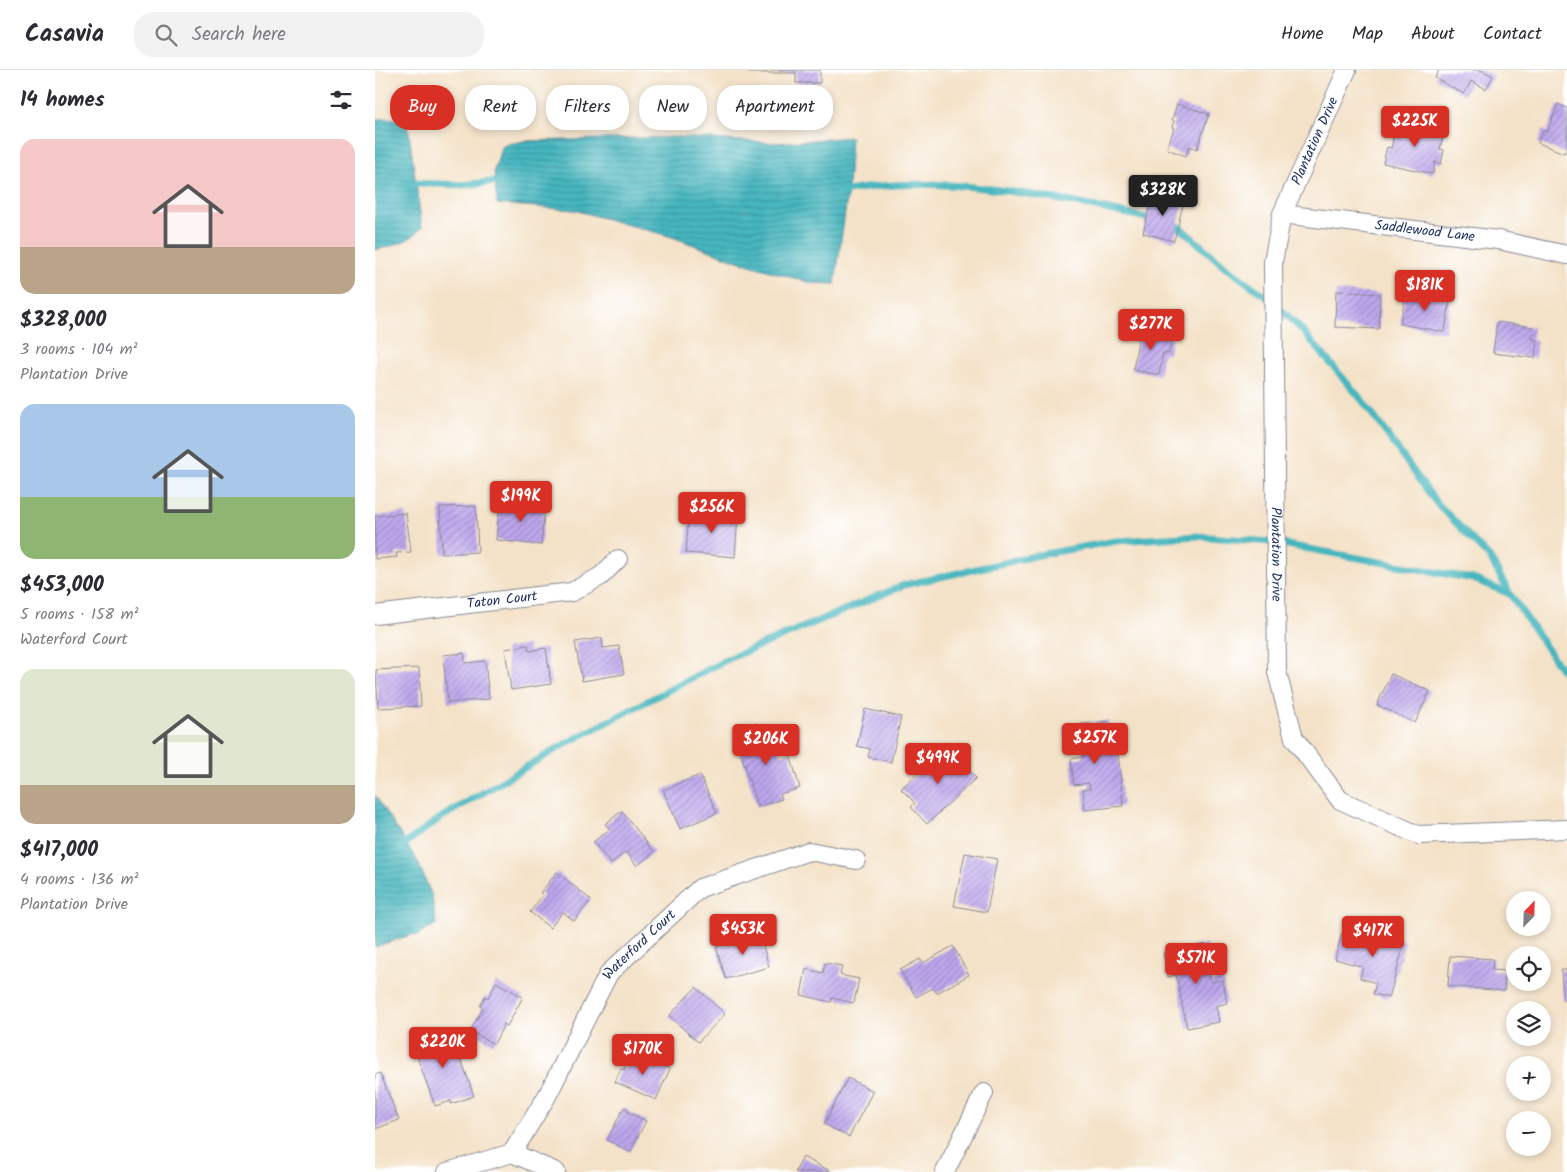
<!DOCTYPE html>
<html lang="en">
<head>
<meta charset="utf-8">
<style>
  :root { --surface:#fff; --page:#f2f2f3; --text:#2b2b33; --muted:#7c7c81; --line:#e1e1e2; --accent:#d93025 }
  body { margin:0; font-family:Kalam,sans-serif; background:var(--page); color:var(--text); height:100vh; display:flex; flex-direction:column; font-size:19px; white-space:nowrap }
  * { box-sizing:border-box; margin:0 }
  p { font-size:16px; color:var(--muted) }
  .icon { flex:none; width:28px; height:28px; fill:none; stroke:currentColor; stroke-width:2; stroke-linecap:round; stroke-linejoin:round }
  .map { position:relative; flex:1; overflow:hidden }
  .drawer { display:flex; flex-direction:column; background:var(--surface); width:375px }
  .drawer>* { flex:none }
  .top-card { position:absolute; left:15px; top:15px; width:475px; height:45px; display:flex; gap:10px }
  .needle { width:32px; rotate:23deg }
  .tools { position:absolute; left:1131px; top:821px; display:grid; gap:10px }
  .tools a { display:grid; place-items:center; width:45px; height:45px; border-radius:50%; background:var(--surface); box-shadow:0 2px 8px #0003; font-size:25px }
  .price { position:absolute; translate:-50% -42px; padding:0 11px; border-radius:5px; background:var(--accent); color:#fff; font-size:16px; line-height:32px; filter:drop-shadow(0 1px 2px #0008) }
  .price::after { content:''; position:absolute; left:50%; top:30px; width:15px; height:11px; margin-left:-8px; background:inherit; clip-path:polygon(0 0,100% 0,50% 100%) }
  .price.current { background:#222; color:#fff }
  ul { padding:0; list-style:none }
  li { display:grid; align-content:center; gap:10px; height:265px; padding:0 20px }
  li span { display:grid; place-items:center; height:155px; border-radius:15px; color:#555 }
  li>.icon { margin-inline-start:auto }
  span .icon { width:90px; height:90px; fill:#fffc; stroke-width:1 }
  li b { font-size:21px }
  h2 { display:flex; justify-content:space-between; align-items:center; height:60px; padding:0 20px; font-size:21px }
  .tag { padding:0 18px; border-radius:20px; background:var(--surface); box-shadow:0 2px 8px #0003; font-size:18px; line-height:45px }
  .tag.current { background:var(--accent); color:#fff }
  header { display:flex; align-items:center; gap:30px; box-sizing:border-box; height:70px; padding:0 25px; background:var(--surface); border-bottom:1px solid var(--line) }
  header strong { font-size:24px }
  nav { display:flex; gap:28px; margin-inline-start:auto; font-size:18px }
  .search { width:350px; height:45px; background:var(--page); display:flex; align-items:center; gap:12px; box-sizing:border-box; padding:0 18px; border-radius:20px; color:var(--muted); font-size:19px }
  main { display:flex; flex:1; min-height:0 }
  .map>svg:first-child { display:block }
  .water { fill:url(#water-rules); stroke:#30728e }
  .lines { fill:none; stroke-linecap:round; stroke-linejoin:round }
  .stream { stroke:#46b6be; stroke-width:7 }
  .building { fill:url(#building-hatch) }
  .minor-casing { stroke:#888893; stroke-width:20 }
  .minor { stroke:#fff; stroke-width:18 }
  .labels { text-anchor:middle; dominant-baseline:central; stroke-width:4; stroke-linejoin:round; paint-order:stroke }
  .street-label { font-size:14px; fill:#1b2f5e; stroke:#fff }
</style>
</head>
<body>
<header>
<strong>Casavia</strong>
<div class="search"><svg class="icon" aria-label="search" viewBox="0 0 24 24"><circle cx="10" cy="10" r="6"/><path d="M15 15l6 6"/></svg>Search here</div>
<nav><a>Home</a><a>Map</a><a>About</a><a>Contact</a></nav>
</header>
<main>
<section class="drawer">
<h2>14 homes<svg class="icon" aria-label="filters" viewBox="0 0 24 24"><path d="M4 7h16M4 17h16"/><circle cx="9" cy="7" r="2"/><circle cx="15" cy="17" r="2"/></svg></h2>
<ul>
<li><span style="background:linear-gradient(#f6c9c9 70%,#b9a48a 0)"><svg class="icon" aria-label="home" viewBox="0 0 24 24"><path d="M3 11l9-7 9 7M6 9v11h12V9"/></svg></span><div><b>$328,000</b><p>3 rooms · 104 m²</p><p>Plantation Drive</p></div></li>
<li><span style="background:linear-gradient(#a9c7e8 60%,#8fb573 0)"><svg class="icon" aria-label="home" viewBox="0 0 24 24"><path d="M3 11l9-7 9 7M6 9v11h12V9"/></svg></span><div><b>$453,000</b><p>5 rooms · 158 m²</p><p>Waterford Court</p></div></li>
<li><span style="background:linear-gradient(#dfe7d0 75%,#b9a48a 0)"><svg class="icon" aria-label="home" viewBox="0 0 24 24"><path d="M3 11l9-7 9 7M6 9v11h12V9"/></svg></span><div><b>$417,000</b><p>4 rooms · 136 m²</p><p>Plantation Drive</p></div></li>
</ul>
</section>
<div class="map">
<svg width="1192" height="1102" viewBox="0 0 1192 1102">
  <defs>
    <pattern id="water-rules" width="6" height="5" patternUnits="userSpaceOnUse" patternTransform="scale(1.25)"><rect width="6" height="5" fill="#46b6be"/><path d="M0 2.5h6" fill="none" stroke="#3a949e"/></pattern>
    <pattern id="building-hatch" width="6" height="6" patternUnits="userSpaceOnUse" patternTransform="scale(1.25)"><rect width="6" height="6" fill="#bea7ed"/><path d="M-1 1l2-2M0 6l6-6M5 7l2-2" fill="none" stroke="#9a88c3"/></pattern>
  </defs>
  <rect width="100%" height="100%" fill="#fff"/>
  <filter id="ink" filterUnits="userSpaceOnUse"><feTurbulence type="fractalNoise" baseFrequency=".02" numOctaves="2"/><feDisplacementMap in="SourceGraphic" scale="10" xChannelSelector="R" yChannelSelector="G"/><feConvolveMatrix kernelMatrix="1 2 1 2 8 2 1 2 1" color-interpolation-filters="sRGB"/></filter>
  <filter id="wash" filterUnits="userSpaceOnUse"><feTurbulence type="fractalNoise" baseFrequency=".0096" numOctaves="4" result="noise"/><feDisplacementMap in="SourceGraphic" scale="20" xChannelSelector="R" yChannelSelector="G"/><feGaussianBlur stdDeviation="1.12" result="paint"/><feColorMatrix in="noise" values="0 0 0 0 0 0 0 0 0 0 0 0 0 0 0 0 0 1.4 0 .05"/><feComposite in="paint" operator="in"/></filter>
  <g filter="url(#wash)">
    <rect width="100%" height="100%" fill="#f4e2c8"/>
    <path class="water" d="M32,48L47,157C36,172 17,176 0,180V49Z
      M304,67L401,73L476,67L473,121L460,214L436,213L371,194L297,167L199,140L122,134L119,100L128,75L149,71Z
      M0,725L43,792L57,826L61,854L42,866L39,864L0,877Z"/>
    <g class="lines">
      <path class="stream" d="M34,115L41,113L87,115L128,111
        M464,123C561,99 684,129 780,150
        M795,154L802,155L852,198L896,230L925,258L987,330L1060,431L1115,488L1135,524L1192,608
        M25,777L67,747L190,674L353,589L529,515L664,485L741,471L822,466L896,472L1098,509L1135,524"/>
    </g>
    <g id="blocks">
      <path class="building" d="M374,0H445V13H421V3H374Z
        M1064,0H1106L1118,6L1111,19L1096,11L1089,24L1060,8Z
        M802,34L834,44L822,79L814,76L811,86L792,79L799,58L797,57L799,51L797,50Z
        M1183,34L1192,38V79L1189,83L1163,73L1168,60L1172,62Z
        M1022,52L1069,62L1065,79L1069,80L1066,94L1060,92L1058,104L1008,93L1012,77L1016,78Z
        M778,121L791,124L790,131L808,135L799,171L768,163Z
        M961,221L1005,224L1004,259L960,257Z
        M1031,222L1075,229L1070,262L1025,254Z
        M1122,252L1158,257L1157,269L1162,270L1160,288L1118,283Z
        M765,259L797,265L794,284L788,283L784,305L758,300Z
        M125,432L170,437L166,475L121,470Z
        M101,436L103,482L67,484L65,437Z
        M314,441L363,445L360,487L311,483Z
        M31,443L36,482L21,483L22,487L0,489V446Z
        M227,568L228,578L244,576L249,604L207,611L200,572Z
        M153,575L154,581L171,578L176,614L136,620L130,579Z
        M89,583L90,593L110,591L114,629L73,633L68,585Z
        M44,598L46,636L3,638L1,600Z
        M1016,604L1055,621L1040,653L1002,635Z
        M490,639L526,647L516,692L493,687L495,679L482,676Z
        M733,651L737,683L743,682L748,736L710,740L708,719H715L714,713L699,715L696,689L708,687L707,680L692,681L689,656Z
        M381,653L384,663L398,659L406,685L414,682L425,718L405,724L407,729L382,737L362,670L368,668L365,658Z
        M571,676L601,708L552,754L536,737L540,733L526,719Z
        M325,705L342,743L305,759L288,720Z
        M247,741L279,782L262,796L251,782L236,794L218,772L235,759L230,754Z
        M590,783L622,789L612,842L579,836Z
        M182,802L216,830L199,851L188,842L175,858L155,842L168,825L165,823Z
        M992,860L1030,871L1014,928L998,924L1001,913L985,908L988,897L960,889L967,863L990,869Z
        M370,864L371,869L385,865L394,897L351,909L341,877L360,871L359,867Z
        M831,874L837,898L833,899L836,912L848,910L852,933L841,936L844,952L812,958L801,905L793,907L788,883Z
        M578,876L594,905L562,923L558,918L541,927L525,900L545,889L548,893Z
        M1075,886L1118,889L1117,900L1130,901L1129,921L1073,916Z
        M450,893L467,896L465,905L484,909L479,933L457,928L456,932L426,925L431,899L448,903Z
        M1186,900H1192V930H1188Z
        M121,912L148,927L132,956L129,954L119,974L95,961L108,938L105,936L110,926L113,928Z
        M321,917L350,944L323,972L294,946Z
        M76,960L99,1026L76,1034V1031L60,1036L37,973Z
        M257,983L295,999L281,1030L240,1012L246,998L249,1000Z
        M5,1003L24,1050L0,1059V1005Z
        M473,1008L498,1021L474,1067L449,1054Z
        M249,1037L254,1040L253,1042L271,1051L255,1082L232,1070Z
        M428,1087L457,1102H420Z"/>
    </g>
  </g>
  <g filter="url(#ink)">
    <use href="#blocks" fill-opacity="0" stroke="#888893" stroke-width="1"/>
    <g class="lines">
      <g class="minor-casing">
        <g id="minor">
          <path id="s1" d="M972,0L907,144L898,192L902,602L919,668L965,730L1043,765L1192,759"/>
          <path id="s2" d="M907,144L1123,170L1192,185"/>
          <path id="s3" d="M0,545L197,522L226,506L243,489"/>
          <path id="s4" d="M137,1083L172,1026L234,903L325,818L434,781L481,790"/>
          <path d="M72,1102L137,1083L181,1102"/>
          <path d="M570,1102L609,1023"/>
        </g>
      </g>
      <use href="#minor" class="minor"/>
    </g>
  </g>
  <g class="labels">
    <g class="street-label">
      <text transform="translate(940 71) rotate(-66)">Plantation Drive</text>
      <text stroke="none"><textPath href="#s2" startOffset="144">Saddlewood Lane</textPath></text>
      <text stroke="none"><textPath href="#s1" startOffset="499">Plantation Drive</textPath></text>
      <text stroke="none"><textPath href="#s3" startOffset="128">Taton Court</textPath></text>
      <text stroke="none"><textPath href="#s4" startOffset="246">Waterford Court</textPath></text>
    </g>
  </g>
</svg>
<div class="tools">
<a><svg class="needle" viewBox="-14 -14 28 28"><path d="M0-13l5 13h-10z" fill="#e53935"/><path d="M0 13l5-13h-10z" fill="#7c7c81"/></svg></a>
<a><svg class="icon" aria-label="locate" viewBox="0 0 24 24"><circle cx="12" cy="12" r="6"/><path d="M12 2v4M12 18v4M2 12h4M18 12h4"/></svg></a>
<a><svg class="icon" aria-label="layers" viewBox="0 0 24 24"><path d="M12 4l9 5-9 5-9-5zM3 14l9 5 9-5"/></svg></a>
<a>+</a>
<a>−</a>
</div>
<b class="price" style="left:1040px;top:78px">$225K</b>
<b class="price current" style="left:788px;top:147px">$328K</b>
<b class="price" style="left:1050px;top:242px">$181K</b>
<b class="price" style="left:776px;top:281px">$277K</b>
<b class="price" style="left:146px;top:453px">$199K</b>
<b class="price" style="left:337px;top:464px">$256K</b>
<b class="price" style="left:720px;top:695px">$257K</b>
<b class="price" style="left:391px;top:696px">$206K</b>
<b class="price" style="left:563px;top:715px">$499K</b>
<b class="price" style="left:368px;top:886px">$453K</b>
<b class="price" style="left:998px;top:888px">$417K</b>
<b class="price" style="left:821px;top:915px">$571K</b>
<b class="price" style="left:68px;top:999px">$220K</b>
<b class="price" style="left:268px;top:1006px">$170K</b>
<div class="top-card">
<a class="tag current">Buy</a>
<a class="tag">Rent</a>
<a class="tag">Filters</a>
<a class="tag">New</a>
<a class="tag">Apartment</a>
</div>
</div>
</main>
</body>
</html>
